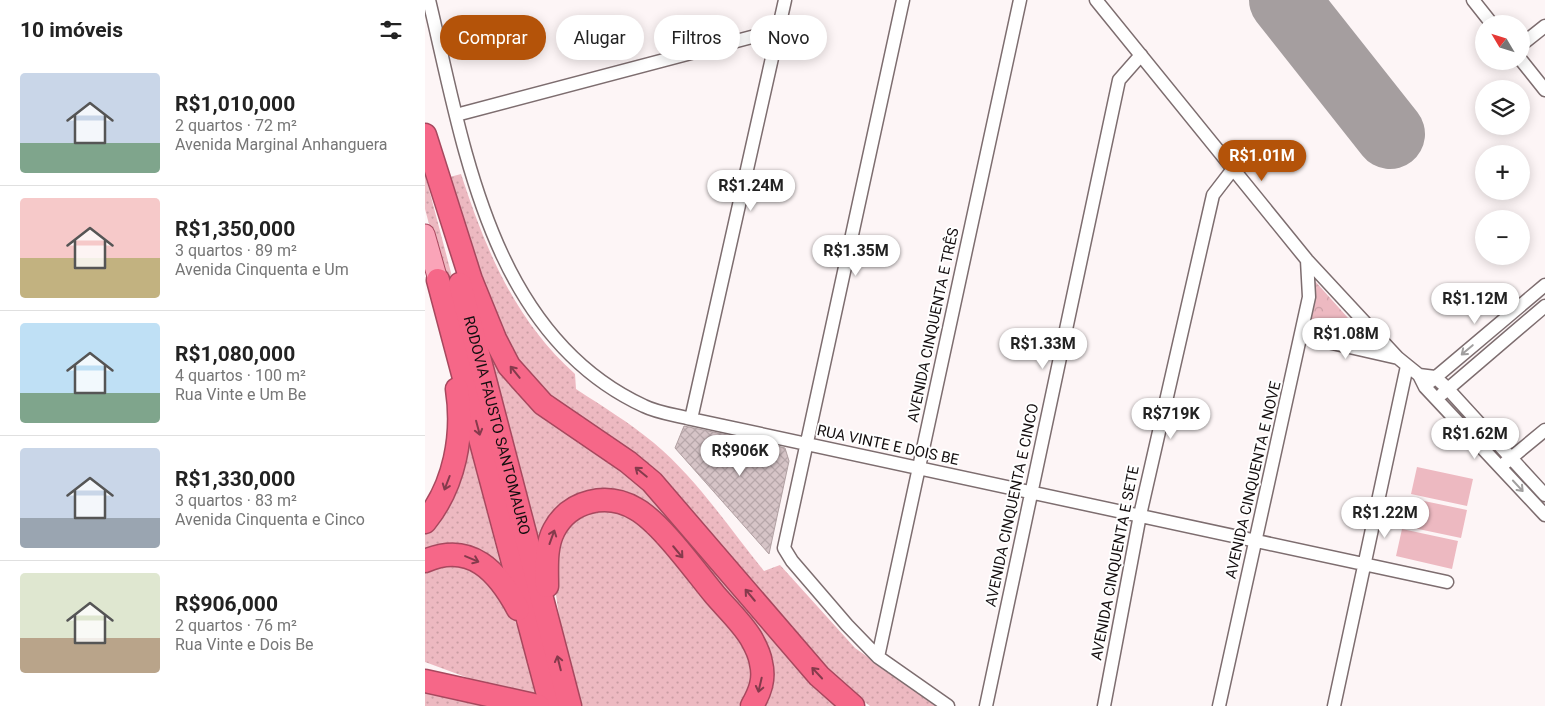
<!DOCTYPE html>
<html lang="pt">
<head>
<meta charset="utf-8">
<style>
  :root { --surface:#fff; --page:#f6f6f6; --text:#222; --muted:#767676; --line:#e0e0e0; --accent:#b45309 }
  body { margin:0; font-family:Roboto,sans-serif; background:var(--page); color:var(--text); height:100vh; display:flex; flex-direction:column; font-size:19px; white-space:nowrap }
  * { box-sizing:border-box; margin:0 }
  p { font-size:16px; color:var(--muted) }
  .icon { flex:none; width:28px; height:28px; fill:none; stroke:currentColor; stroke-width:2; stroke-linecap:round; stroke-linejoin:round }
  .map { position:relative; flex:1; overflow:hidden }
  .details { display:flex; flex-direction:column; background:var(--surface); width:425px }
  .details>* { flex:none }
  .guide { position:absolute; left:15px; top:15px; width:475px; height:45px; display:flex; gap:10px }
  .needle { width:32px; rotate:308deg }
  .fabs { position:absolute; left:1050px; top:15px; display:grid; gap:10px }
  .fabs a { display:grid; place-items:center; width:55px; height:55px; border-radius:50%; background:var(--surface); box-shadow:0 2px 12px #0003; font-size:25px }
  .price { position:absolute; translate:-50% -42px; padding:0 11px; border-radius:18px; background:#fff; color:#222; font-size:16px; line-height:32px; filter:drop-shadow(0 1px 2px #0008) }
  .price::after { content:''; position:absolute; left:50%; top:30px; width:15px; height:11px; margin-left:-8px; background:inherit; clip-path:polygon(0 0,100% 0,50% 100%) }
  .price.active { background:var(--accent); color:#fff }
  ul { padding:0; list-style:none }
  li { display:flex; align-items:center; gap:15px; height:125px; padding:0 20px }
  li+li { border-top:1px solid var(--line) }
  li span { display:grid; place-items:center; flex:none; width:140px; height:100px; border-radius:5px; color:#555 }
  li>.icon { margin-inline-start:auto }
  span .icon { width:60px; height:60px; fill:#fffc; stroke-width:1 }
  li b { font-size:21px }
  h2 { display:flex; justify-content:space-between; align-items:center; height:60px; padding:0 20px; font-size:21px }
  .tag { padding:0 18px; border-radius:22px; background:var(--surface); box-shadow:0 2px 12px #0003; font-size:18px; line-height:45px }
  .tag.active { background:var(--accent); color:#fff }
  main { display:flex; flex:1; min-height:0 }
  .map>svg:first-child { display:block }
  .grass { fill:url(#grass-dots) }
  .forest { fill:url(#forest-crowns) }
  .pitch { fill:#edb9c1 }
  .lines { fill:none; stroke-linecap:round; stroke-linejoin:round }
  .runway { stroke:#a59e9f; stroke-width:70 }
  .building { fill:url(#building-cross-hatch); stroke:#b1a0a2 }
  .street-casing { stroke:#7d6d6f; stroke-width:15 }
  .primary-casing { stroke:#a7485e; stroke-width:21 }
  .highway-casing { stroke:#a7485e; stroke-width:25 }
  .street { stroke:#fff; stroke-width:12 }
  .primary { stroke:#faa4b8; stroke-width:19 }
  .highway { stroke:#f66788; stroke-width:22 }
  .oneway { stroke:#a19f9f }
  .oneway2 { stroke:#853a4c }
  .labels { text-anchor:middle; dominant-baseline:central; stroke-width:4; stroke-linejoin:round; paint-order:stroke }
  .street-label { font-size:15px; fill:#140e0f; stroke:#fff }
</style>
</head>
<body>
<main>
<section class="details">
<h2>10 imóveis<svg class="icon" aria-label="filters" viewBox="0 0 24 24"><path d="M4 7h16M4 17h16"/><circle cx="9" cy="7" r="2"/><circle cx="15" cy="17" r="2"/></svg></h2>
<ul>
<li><span style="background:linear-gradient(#c9d6e8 70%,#7fa58c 0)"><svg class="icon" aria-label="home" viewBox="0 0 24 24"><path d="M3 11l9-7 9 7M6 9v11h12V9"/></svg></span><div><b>R$1,010,000</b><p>2 quartos · 72 m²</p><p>Avenida Marginal Anhanguera</p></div></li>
<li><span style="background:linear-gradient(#f6c9c9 60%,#c2b280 0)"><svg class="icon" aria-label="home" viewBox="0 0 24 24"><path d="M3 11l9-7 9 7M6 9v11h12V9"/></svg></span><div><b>R$1,350,000</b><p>3 quartos · 89 m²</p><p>Avenida Cinquenta e Um</p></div></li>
<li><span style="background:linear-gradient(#bfe0f5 70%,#7fa58c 0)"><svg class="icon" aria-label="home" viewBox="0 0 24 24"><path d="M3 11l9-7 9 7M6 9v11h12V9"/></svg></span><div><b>R$1,080,000</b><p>4 quartos · 100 m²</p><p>Rua Vinte e Um Be</p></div></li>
<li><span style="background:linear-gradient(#c9d6e8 70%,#9aa5b1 0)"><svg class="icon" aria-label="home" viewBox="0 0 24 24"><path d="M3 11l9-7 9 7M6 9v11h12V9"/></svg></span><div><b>R$1,330,000</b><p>3 quartos · 83 m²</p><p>Avenida Cinquenta e Cinco</p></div></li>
<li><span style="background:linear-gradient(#dfe7d0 65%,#b9a48a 0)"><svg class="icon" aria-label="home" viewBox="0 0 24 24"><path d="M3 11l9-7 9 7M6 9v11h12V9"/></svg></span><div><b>R$906,000</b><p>2 quartos · 76 m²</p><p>Rua Vinte e Dois Be</p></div></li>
</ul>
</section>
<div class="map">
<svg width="1120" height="706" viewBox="0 0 1120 706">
  <defs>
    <pattern id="grass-dots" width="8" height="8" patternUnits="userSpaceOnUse" patternTransform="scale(1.25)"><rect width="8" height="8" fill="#edb9c1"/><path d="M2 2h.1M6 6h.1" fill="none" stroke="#ca9ea5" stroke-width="1.8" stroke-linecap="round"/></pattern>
    <pattern id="forest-crowns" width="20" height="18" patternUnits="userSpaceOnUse" patternTransform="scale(1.25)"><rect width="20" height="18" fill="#edb9c1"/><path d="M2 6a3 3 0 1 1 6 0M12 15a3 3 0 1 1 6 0" fill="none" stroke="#ca9ea5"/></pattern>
    <pattern id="building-cross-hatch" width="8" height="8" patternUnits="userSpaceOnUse" patternTransform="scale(1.25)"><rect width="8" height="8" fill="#d6c4c7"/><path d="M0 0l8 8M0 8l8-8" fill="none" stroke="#b7a7aa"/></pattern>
  </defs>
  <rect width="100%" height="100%" fill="#fdf5f6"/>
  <path class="grass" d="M0,174L121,633L113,634L0,209Z
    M36,174C60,248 90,321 150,374L151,389C177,406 205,423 229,443C272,479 304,528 339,571L355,565L430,648L512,706H445L427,693L112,383L79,342L21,178Z
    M61,339L211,478L419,706H331L327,629L180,492L115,546Z
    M42,434L77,571L0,553V529Z
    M180,507L217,522L321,645L328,671L322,694L314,706H155C146,665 113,561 139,526C149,513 166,511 180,507Z
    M37,562L75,593L94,629L112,695L46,679L0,662V567Z
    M0,687L84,706H0Z"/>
  <path class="forest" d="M889,280L949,347L880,334Z"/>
  <path class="pitch" d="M992,467L1048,479L1042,506L986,494Z
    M985,498L1042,510L1036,538L979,526Z
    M977,529L1033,541L1027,569L971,556Z"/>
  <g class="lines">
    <path class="runway" d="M859,0L965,134"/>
  </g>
  <path class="building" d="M259,426L307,436L306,439L343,448L344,444L360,448L364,461L344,554L250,448Z"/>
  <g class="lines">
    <g class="street-casing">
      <path id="street" d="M4,0C39,146 65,335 219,406C233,413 251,415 266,419L1022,582
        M478,0L359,548L367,561L422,625L453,657L523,706
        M671,0L882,260L973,358L994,375L1010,377L1022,388L1120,495
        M1048,0L1067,24
        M1096,45L1120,26
        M1096,60L1120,90
        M31,115L353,30
        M876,336L973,358
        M994,375L1000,387L1120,515
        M1005,382L1120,285
        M1017,394L1120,306
        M266,419L360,0
        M1080,463L1120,430
        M453,657L595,0
        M561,706L694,80L716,55
        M679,706L715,515L788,195L808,169
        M794,706L884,297L882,260
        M909,706L982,366"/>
    </g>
    <g class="primary-casing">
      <path id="primary" d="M0,234L13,280"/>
    </g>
    <g class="highway-casing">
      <g id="highway">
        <path d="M0,135L46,280L70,339L84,366L118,404L203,462L227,482L394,676L428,706"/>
        <path d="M13,280L126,706"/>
        <path id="s1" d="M35,284L145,706"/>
        <path d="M0,522C30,485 39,435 32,389"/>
        <path d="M0,561C46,541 73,572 93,609"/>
        <path d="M122,586C122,568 120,547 129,530C145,500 182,492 211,509C236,523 270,571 290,595C302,609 317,623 326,638C330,645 335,655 336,663C340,679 335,692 327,706"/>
        <path d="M0,681L113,706"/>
      </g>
    </g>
    <use href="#street" class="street"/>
    <use href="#primary" class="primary"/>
    <use href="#highway" class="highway"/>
  </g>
  <defs><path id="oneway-shaft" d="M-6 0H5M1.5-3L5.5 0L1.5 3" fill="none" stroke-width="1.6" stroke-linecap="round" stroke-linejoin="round" transform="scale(1.25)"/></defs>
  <g class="oneway">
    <use href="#oneway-shaft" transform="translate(1042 350) rotate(140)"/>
    <use href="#oneway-shaft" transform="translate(1093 486) rotate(47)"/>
  </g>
  <g class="oneway2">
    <use href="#oneway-shaft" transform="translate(90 372) rotate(-129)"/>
    <use href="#oneway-shaft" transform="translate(53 428) rotate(75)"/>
    <use href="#oneway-shaft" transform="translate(216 472) rotate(-141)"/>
    <use href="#oneway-shaft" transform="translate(22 483) rotate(111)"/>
    <use href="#oneway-shaft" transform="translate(127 537) rotate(-70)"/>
    <use href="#oneway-shaft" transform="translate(253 552) rotate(50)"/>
    <use href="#oneway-shaft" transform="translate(47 559) rotate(23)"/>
    <use href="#oneway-shaft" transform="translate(325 595) rotate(-130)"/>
    <use href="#oneway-shaft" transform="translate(134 663) rotate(-104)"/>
    <use href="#oneway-shaft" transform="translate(392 673) rotate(-133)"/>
    <use href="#oneway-shaft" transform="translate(335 685) rotate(103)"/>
  </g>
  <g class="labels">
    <g class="street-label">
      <text transform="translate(508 325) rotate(-78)">AVENIDA CINQUENTA E TRÊS</text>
      <text stroke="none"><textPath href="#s1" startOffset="146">RODOVIA FAUSTO SANTOMAURO</textPath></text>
      <text transform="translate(463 445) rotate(12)">RUA VINTE E DOIS BE</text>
      <text transform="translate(828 480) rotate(-77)">AVENIDA CINQUENTA E NOVE</text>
      <text transform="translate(587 505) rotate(-78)">AVENIDA CINQUENTA E CINCO</text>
      <text transform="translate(690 563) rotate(-79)">AVENIDA CINQUENTA E SETE</text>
    </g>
  </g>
</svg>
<div class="fabs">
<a><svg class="needle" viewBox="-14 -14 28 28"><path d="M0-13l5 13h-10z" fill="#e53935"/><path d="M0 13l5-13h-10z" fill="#767676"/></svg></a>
<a><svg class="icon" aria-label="layers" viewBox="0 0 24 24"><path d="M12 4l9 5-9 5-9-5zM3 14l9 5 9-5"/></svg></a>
<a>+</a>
<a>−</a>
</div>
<b class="price active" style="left:837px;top:182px">R$1.01M</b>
<b class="price" style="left:326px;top:212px">R$1.24M</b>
<b class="price" style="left:431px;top:277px">R$1.35M</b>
<b class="price" style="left:1050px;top:325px">R$1.12M</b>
<b class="price" style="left:921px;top:360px">R$1.08M</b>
<b class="price" style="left:618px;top:370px">R$1.33M</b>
<b class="price" style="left:746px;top:440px">R$719K</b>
<b class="price" style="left:1050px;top:460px">R$1.62M</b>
<b class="price" style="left:315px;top:477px">R$906K</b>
<b class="price" style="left:960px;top:539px">R$1.22M</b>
<div class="guide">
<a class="tag active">Comprar</a>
<a class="tag">Alugar</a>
<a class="tag">Filtros</a>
<a class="tag">Novo</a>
</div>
</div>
</main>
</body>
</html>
